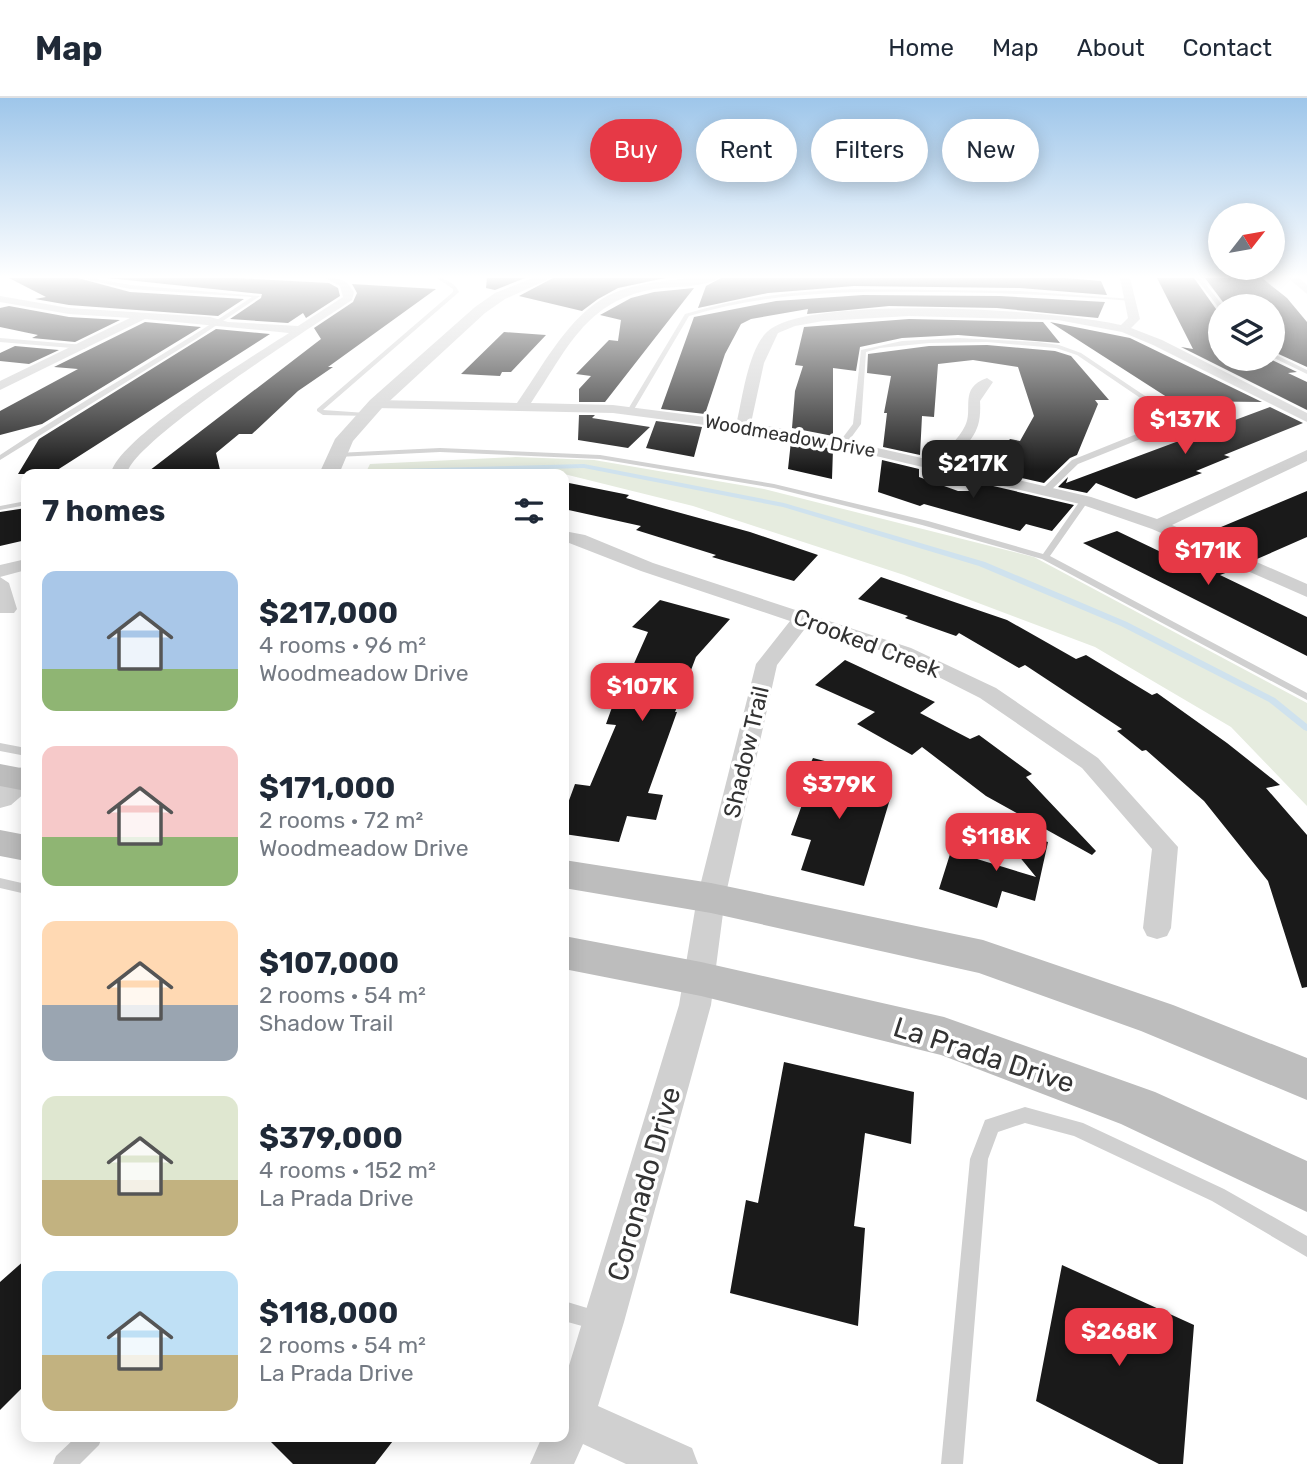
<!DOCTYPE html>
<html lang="en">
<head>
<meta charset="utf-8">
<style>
  :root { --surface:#fff; --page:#f2f2f3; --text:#1f2937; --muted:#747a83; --line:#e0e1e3; --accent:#e63946 }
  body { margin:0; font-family:Rubik,sans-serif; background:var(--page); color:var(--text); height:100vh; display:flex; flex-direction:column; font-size:26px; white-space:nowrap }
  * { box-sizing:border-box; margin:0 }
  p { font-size:23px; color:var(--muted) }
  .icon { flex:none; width:38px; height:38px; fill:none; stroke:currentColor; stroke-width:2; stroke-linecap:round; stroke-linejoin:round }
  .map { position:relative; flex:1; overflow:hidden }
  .side { position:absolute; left:21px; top:371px; width:548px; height:973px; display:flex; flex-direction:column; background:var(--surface); border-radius:14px; box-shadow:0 4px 18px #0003 }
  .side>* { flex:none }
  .hud { position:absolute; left:590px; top:21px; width:611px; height:63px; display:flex; gap:14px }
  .needle { width:46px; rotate:59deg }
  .buttons { position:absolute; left:1208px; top:105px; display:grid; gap:14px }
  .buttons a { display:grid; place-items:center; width:77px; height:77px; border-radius:50%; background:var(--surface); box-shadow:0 4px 18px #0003; font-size:35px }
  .price { position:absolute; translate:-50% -60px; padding:0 16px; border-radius:14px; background:var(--accent); color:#fff; font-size:23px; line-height:46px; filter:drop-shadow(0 2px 4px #0008) }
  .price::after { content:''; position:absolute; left:50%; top:42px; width:21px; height:16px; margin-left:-10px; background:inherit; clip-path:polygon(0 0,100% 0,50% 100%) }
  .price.selected { background:#222; color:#fff }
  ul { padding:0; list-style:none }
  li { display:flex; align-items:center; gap:21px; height:175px; padding:0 21px }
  li span { display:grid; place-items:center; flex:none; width:196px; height:140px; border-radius:14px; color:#555 }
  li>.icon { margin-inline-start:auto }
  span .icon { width:84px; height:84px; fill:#fffc; stroke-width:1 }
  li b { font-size:30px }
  h2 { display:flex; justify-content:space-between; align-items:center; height:84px; padding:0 21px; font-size:30px }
  .tag { padding:0 24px; border-radius:32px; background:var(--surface); box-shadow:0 4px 18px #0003; font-size:24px; line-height:63px }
  .tag.selected { background:var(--accent); color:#fff }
  header { display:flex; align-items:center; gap:42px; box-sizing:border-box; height:98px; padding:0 35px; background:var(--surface); border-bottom:2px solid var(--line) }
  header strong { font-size:33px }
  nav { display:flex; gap:38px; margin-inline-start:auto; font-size:24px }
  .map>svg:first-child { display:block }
  .green { fill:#e6ecdf }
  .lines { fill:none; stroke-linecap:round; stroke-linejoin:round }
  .stream { fill:#cfe2ee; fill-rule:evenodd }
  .building { fill:#1a1a1a }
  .service { fill:#d0d0d0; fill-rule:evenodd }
  .minor { fill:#d0d0d0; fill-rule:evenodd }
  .tertiary { fill:#d0d0d0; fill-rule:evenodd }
  .secondary { fill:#bdbdbd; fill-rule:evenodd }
  .labels { text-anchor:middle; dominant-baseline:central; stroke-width:7; stroke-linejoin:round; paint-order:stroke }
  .far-street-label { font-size:19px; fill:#333; stroke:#fff }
  .street-label { font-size:23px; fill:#333; stroke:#fff }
  .near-street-label { font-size:28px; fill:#333; stroke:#fff }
</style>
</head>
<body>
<header>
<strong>Map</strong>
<nav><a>Home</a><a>Map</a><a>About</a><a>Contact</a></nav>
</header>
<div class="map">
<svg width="1307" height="1366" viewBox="0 0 1307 1366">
  <rect width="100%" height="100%" fill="#fff"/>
  <path class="green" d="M516,359L594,362L764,391L1034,459L1307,605V708L1231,629L1095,549L904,477L693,408L564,376H365L370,366Z"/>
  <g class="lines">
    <path class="stream" d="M584,366L784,405L985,464L1127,524L1275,600L1307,626V633L1304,632L1269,604L1121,528L979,468L783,409L584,370L359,376L356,374L359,372Z
      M275,371H297L300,373L297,375L273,374V372Z"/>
  </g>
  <path class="building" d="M9,180H78L130,194L244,201L218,218L69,207L35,201L46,199Z
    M108,180H237L329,185L338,190L340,198L306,220L303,215L288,225L230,221L261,200L262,196Z
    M487,180H525L495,192L486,190Z
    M553,180H665L618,190L598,201L582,213L519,198Z
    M721,180H1065L1101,183L1107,197L1020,190L854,188L768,195L698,210L706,188Z
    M1157,180H1194L1216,211H1220V261H1270L1297,274L1288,275L1307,284V312L1181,249L1193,251Z
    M1205,180H1262L1287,200L1307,224V269L1272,253V208H1226Z
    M352,186L436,191L328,269H333L298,293L252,336H239L216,355L221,376H145L321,241L314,230L353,204L357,195Z
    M694,190L605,304H579V291L591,278L576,276L609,242L618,243L621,222L600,217L631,200L654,194Z
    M863,197L1000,198L1105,204L1098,220L997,210L889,208L807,216L808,211L751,221L741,226L725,256L705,316L661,311L694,219L776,203Z
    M9,208L69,219L120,222L75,244L32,240L38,237L0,229V210Z
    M909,221L1043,224L1060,245L958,237L902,240L860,249L856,273L833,270V338L792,330L795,293L803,268L795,267L804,229Z
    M145,224L201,229L42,326L0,337V313L78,271L54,269Z
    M1050,224L1130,240L1262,304L1173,303Z
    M216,231L270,236L51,376H18L39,341Z
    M504,234L546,237L511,274H502L500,278L461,276Z
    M987,247L1055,253L1071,258L1109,302H1095L1098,306L1077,357L1070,360L1044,385L986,372L1010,341L1020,343L1034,318L1018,269L973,262L938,266L934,319L922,318L920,357L883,349L887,315H884L891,278L867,275L868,256L929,248Z
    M15,248L59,252L29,266L0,263V255Z
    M1270,309L1303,325L1224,357L1230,359L1196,373L1202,375L1136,401L1096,385L1087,395L1058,389L1068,379L1066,385Z
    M579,317H595L592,320L650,329L628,350L578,342Z
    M656,323L702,329L694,359L646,350Z
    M791,343L833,351L832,381L788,371Z
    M882,362L919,371V379L958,393H969L976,384L1074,407L1052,433L1026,426L1020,433L924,406L920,408L878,394Z
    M564,384L629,397L626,400L750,434L818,457L794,483L712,459L716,457L636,432L641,428L564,411Z
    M1307,393V439L1257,461L1202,437Z
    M26,410V442L0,448V414Z
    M1117,433L1161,454L1180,446L1236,471L1220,477L1307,519V558L1083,445Z
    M881,479L1007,522L1076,561L1086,557L1152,597L1157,595L1227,645L1280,687L1266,690L1307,737V889L1302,890L1268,783L1204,703L1146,652L1142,653L1117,633L1122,631L1025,567L1019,570L959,535L956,538L905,520L908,518L858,501Z
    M660,502L730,521L696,559L675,614H677L648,695L663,697L656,722L627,718L619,744L564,736V716L575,686L590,688L616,627L606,626L620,587L624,588L648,534L632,529Z
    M845,562L935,604L920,615L970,641L979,637L1032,676L1026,679L1096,753L1092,757L986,698L922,649L912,657L857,626L875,614L815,587Z
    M813,660L883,678L862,694L890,701L864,788L801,772L811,742L791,737L803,704L793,701Z
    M995,729L1048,744L1035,803L1002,793L997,810L939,791L951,753L1036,779Z
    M784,964L914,994L911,1046L865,1035L854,1128L865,1130L858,1228L730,1195L746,1102L758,1105Z
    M26,1161V1286L0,1312V1184Z
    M1062,1167L1194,1227L1183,1366H1159L1036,1303Z
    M266,1339H396L375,1366H293Z"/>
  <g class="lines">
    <path class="service" d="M80,180H92L130,187L260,198L196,241L0,362V357C82,302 170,255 252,199L130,191Z
      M437,180C445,180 456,186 459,194L323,312L366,315L369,317L368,318L323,317L317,313V311L453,194V191Z
      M1196,180H1201L1223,208L1218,209Z
      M854,191L1020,193L1133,201L1130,203C1061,197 991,194 922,194C843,193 765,195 689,218L633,313L630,315L627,313L685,216C741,199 796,193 854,191Z
      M0,240L84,247L87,249L84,251L0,244Z
      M958,240L1038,244L1059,247L1081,255L1160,308L1169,322L1165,330L1158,334L1078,366L1049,394H1043V390L1072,362L1159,327L1161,322L1155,310L1077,257L1056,250L987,244L929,245L880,250L866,254L861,326L845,348H839L838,346L853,326L861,252L902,243Z
      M1272,255L1307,272V276L1272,259Z
      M440,350L600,357L774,386L928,423L1043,456L1082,400H1088L1089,402L1050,458L1307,595V602L1042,461L922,427L774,390L600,361L440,354L337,359L333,357L337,355Z
      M26,403V407L0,412V408Z
      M0,645L26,650V658L0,653Z
      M0,780L26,786V796L0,790Z
      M1025,1009L1083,1025L1224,1091L1307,1138V1159L1212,1103L1074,1038L1025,1025L998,1034L988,1061L963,1366H941L970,1061L985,1022Z
      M564,1203L607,1216L610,1223L607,1230L600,1233L564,1223Z
      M76,1339H102L99,1347L80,1366H53L56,1358Z"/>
    <path class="minor" d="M325,180C340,180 346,181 354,194L352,202C315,227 132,343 127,376H111C116,341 255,257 289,235L145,221L0,292V283L130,220L69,216L0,204V198L69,210L210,219L228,224L298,228L343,199L340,188Z
      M688,180H719C702,190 674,188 654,191C585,203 567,252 531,305L613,307L737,323C743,298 749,244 772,230C824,197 1058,212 1121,227L1128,220L1120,180H1130L1140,221L1131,230L1162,242L1307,315V324L1153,247L1122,234L1058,222L909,218L823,223L795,228L778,235L764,265L751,325L842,342L935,363C945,352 959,341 965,328C974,312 958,290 987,280L993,284L980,303C982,336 970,342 949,366L1091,399L1157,421L1307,352V363L1172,427L1307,486V499L1152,431L1080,406L842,350L743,332L613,315L376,310L369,306L376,302L517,305C541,271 564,226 599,203C624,186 659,184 688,180Z
      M1288,180H1299L1307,187V196Z
      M564,433L585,437L653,465L911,550L996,590L1098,660L1178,749L1171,830L1167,838L1157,841L1147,838L1143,830L1152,751L1082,670L980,600L897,558L807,528L777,567L725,800L711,907L624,1224L598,1308L692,1350L698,1366H626L583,1346L574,1366H530L542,1339H564V1284L679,907L697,800L756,566L790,523L641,473L564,443Z
      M26,461V472L0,479V467Z
      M0,479L9,485L17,511L14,515H0Z"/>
    <path class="tertiary" d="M533,180H551L505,201L485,215L382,310L353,343L339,376H319L335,341L370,302L475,209L495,195Z
      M26,668V694L11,707L0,710V683L15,671Z"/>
    <path class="secondary" d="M0,666L26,671V693L0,688Z
      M0,732L26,737V763L0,758Z
      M564,762L711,785L983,842L1173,907L1307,960V1002L1141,933L979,875L711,815L564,790Z
      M564,838L701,864L944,919L1155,994L1307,1063V1114L1121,1026L941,957L701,898L564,871Z"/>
  </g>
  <linearGradient id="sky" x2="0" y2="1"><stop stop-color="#9ec6ea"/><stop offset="0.48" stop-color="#fff"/><stop offset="1" stop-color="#fff" stop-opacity="0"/></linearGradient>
  <rect width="1307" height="372" fill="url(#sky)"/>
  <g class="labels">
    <g class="far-street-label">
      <text transform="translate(790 338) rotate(10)">Woodmeadow Drive</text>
    </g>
    <g class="street-label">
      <text transform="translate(867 545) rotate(21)">Crooked Creek</text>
      <text transform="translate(746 654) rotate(-77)">Shadow Trail</text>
    </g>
    <g class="near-street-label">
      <text transform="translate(984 957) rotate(18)">La Prada Drive</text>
      <text transform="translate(644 1086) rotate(-74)">Coronado Drive</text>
    </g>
  </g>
</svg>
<div class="buttons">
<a><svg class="needle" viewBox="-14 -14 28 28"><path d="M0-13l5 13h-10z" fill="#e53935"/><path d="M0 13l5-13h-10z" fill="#747a83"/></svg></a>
<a><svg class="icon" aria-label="layers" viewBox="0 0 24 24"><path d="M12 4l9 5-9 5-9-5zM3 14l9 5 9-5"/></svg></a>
</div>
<b class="price" style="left:1185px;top:358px">$137K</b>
<b class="price selected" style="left:973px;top:402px">$217K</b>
<b class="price" style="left:1208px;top:489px">$171K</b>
<b class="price" style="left:642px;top:625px">$107K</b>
<b class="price" style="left:839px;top:723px">$379K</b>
<b class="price" style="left:996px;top:775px">$118K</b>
<b class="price" style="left:1119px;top:1270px">$268K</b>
<div class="hud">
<a class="tag selected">Buy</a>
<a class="tag">Rent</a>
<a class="tag">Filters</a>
<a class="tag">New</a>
</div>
<section class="side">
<h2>7 homes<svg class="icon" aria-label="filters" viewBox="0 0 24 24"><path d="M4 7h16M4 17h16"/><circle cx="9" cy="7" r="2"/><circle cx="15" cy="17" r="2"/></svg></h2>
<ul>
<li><span style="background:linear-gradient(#a9c7e8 70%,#8fb573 0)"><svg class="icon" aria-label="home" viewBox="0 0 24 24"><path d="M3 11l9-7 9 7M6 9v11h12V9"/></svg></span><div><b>$217,000</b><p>4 rooms · 96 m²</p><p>Woodmeadow Drive</p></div></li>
<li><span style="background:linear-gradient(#f6c9c9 65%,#8fb573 0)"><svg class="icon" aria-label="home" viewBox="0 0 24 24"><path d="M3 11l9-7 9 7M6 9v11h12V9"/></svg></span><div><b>$171,000</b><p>2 rooms · 72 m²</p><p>Woodmeadow Drive</p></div></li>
<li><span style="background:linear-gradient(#ffd9b3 60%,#9aa5b1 0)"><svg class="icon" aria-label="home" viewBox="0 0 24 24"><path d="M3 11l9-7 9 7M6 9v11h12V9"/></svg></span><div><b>$107,000</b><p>2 rooms · 54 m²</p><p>Shadow Trail</p></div></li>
<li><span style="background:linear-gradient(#dfe7d0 60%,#c2b280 0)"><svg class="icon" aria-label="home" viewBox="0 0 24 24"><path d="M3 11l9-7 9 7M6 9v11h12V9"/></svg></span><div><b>$379,000</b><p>4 rooms · 152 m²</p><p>La Prada Drive</p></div></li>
<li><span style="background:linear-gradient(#bfe0f5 60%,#c2b280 0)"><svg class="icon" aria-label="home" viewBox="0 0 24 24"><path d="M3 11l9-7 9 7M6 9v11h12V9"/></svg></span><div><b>$118,000</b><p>2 rooms · 54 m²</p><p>La Prada Drive</p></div></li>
</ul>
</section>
</div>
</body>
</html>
